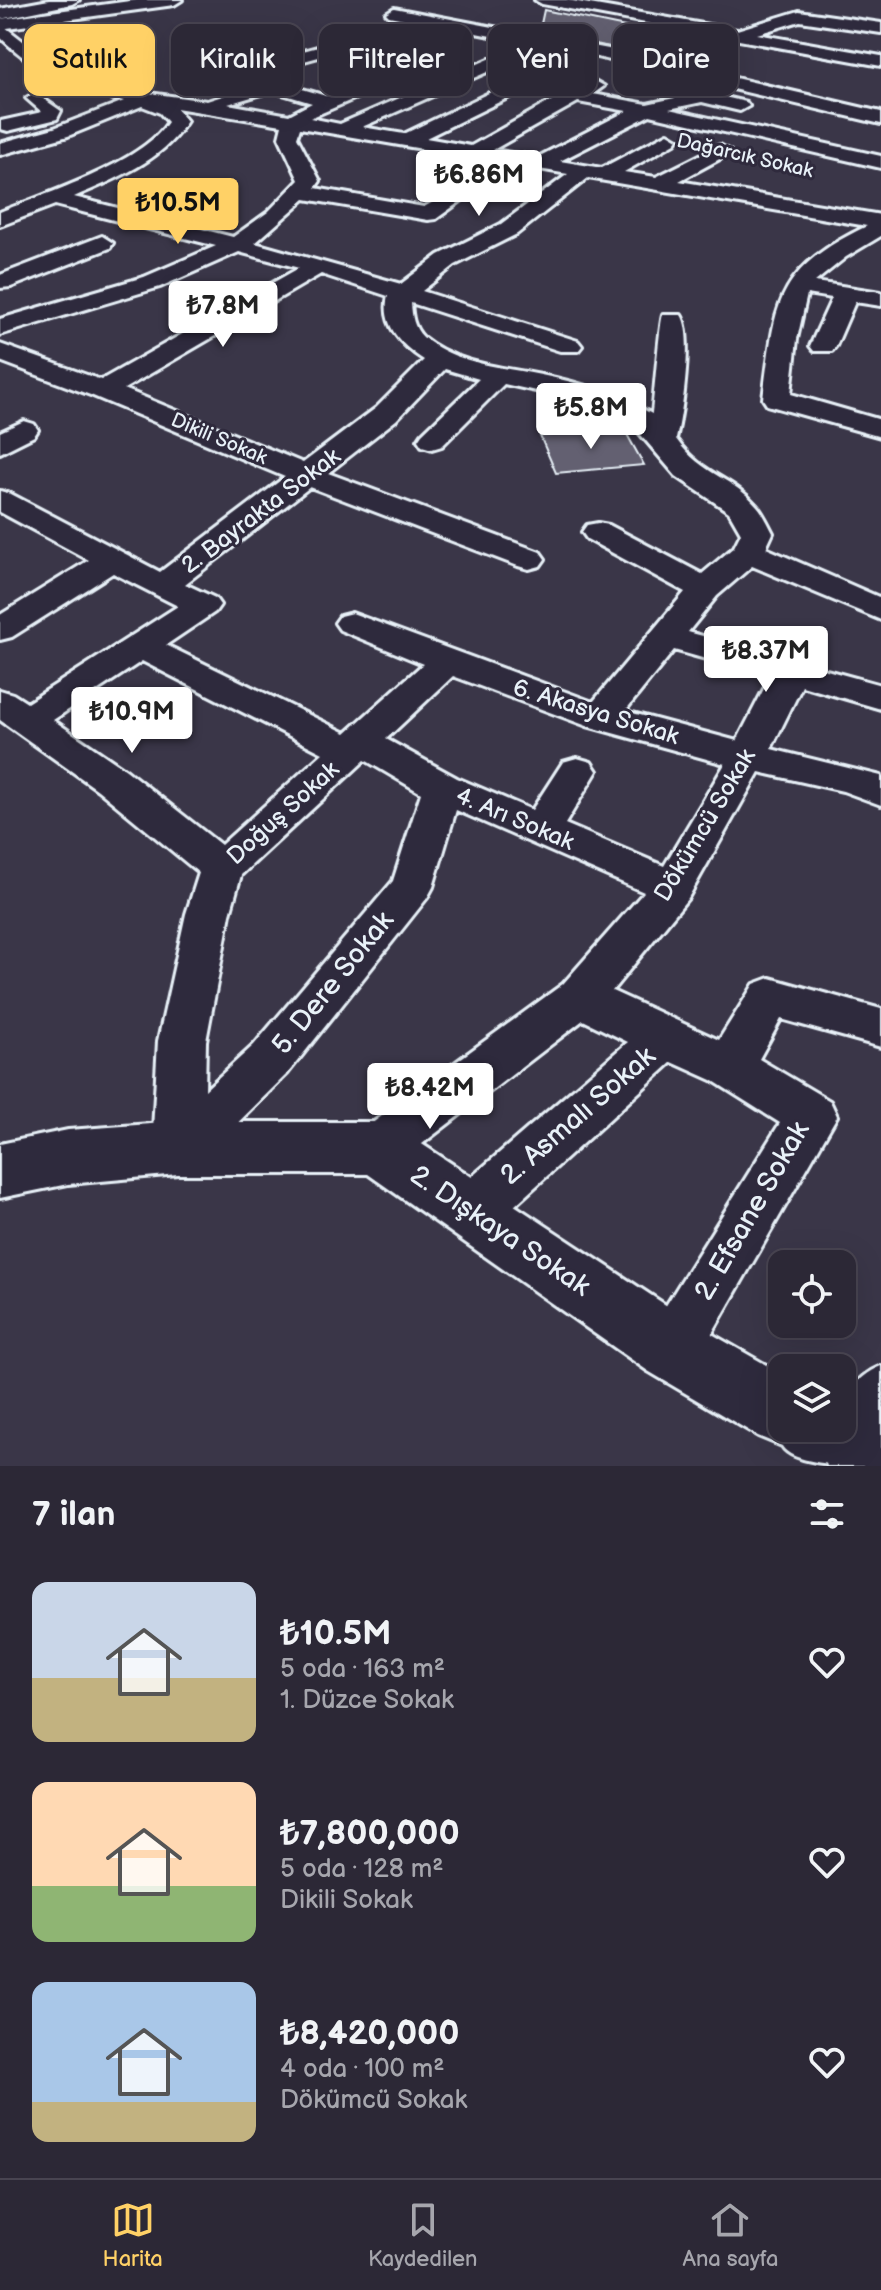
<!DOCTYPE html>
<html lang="tr">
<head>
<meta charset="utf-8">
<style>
  :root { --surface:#2c2836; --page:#383442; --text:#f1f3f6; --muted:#a6a6ad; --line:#484451; --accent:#ffd166 }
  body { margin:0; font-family:"Balsamiq Sans",sans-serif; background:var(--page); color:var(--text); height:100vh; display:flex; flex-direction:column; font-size:30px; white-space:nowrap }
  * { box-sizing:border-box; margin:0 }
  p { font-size:26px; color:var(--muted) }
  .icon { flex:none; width:44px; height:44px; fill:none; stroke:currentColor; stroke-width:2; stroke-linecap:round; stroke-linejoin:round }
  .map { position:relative; height:1466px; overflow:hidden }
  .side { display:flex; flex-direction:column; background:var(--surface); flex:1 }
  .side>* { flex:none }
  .hud { position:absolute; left:24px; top:24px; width:834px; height:72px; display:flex; gap:16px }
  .controls { position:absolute; left:768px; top:1250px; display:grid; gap:16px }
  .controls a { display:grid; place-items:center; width:88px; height:88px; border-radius:16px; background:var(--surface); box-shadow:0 8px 32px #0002,0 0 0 2px var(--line); font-size:40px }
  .price { position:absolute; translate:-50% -68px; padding:0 18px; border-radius:8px; background:#fff; color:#222; font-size:26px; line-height:52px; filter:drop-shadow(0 2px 4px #0008) }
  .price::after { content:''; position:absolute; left:50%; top:48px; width:24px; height:18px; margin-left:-12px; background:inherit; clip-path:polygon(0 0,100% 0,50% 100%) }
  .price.on { background:var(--accent); color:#111 }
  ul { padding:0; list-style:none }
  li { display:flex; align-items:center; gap:24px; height:200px; padding:0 32px }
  li span { display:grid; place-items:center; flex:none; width:224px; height:160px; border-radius:16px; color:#555 }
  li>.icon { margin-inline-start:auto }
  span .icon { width:96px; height:96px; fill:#fffc; stroke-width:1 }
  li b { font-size:34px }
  h2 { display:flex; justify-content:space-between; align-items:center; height:96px; padding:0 32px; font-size:34px }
  .tag { padding:0 28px; border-radius:16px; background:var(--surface); box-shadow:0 8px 32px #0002,0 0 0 2px var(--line); font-size:28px; line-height:72px }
  .tag.on { background:var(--accent); color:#111 }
  .menu { display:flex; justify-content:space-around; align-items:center; height:112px; border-top:2px solid var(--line); background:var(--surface); font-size:22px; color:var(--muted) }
  .menu a { display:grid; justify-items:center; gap:4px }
  .menu .on { color:var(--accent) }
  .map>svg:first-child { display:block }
  .building { fill:#636171; stroke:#e8f1f8; stroke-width:2 }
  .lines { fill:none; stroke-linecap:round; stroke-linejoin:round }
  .minor-casing { stroke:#e8f1f8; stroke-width:6 }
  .tertiary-casing { stroke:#e8f1f8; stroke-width:6 }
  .minor { fill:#2f2a3d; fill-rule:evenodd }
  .tertiary { fill:#2f2a3d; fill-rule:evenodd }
  .labels { text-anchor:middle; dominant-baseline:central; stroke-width:6; stroke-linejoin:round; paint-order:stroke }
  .far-street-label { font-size:20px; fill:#e8f1f8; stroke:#2f2a3d }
  .street-label { font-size:24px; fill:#e8f1f8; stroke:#2f2a3d }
  .near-street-label { font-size:28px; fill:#e8f1f8; stroke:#2f2a3d }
</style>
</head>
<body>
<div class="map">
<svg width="881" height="1466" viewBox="0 0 881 1466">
  <rect width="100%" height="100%" fill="#3a3648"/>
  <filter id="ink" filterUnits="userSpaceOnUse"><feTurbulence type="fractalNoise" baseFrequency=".0125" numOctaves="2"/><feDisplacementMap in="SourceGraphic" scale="16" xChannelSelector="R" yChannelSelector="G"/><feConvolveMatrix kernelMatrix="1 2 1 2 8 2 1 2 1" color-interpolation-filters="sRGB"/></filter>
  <g filter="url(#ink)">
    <path class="building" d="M544,10L678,38L640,53L539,33Z
      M624,429L644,465L556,473L540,436Z"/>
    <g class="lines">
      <g class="minor-casing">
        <path id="minor" d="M49,0H79L72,4L0,19V9Z
          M535,0H567L737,30L799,11L881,23V33L800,21L757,34L881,56V66L542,4Z
          M394,8L619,51L881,112V124L593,56L426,138L471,146L567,92L595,81L604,86L593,94L647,104L702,92L746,102L749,106L740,111L702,102L669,109L881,156V168L650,115L560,161L602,168L668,133L678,139L675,143L624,172L656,177L720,145L730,151L727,155L679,181L881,215V236L846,257L815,282L881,292V306L855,302L836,346L832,351H814L810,346L832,298L807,294L797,339L791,394L881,420V437L767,405L763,399C776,303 773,271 867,226L588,178L517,234L455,265L422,291L578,341L582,346L578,351H560L411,303C412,316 413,327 423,337C455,364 502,367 541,375C578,382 618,395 652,414C654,399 660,320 663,315H681C694,334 682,415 676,439C702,476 733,477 757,506C764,514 768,524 773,533L766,548L881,598V620L752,566L717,596L688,632L881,685V709L802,686L771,749L881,776V805L843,791L759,772L688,898L612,991L719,1040L754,984L770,978L881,1009V1047L781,1019L759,1059L830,1101L837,1116L692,1368L672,1377L652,1368L643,1348L652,1328L780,1123L712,1080L672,1062L491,1227L472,1234L453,1227L445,1210L453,1193L628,1042L583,1020L396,1164L378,1171L360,1164L352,1148L360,1132L563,984L644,892L456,810L433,887L427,898L288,1073L196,1164L178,1171L160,1164L152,1148L158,1041L186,914L199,873L98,790L0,720V690L13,694L27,703L178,606L113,573L12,637L0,640V615L89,560L0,512V491L11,494L160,572L285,477L93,396L0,361V344L101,380L299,268L239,252L160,287L0,335V319L144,277L216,246L55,205L0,226V212C45,194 142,163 168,122L160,113L142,106L68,136L0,155V143L54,128L124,101C75,91 35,71 0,37V23L51,63L75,75L120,89L207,101L272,80L326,96L379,75L428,64L436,69L434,73L391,83L310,118L340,124L526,43L435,25L235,80L226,75L229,71L414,21L389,16L386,13ZM544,47L574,52L404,134L362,127ZM272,91L312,103L289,115L228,104ZM578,102L627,111L538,157L493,150ZM176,108L282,125L279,137L299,180L268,212L233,237L74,197C115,179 163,161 187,121ZM300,128L568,174L501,224L439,255L401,284L255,243L305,199L428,220L436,219L476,190L466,184L424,207L315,188L320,181L297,137ZM321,274L388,296C381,325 401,345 424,360L376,408L303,463L124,389ZM445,369L479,379L422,434L418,440L422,446L432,449L442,446L504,384L563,397L636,429L676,476L729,512L741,533L734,547L702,574L609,525L598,523L587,525L582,532L587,539L685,592L593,702L352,613L340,616L335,623L340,630L423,664L346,733L166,645L215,612L220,605L215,598L185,584L310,487L518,566L529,569L540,566L545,559L540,552L328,473L396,420ZM674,650L770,677L737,741L625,711ZM142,661L323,753L221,845L126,770L53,720ZM453,676L587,726L725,764L664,866L565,824L597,771L591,762L577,758L563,762L532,810L457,778L386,739ZM365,760L421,793L393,881L254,1045L205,1090L206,1041L230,914L241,875Z
          M35,93L61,111L57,119L8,131L1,129V121L42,112L26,98Z
          M102,236L113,243L110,248L11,287L0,288V275Z
          M24,421L34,424L38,430L34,436L0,453V432Z
          M881,1366V1459L878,1466H827L822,1453L832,1428H842C842,1397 853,1378 881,1366Z"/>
      </g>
      <g class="tertiary-casing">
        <path id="tertiary" d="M137,0H182L174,5L0,29V19Z
          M178,1122H378L399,1129L696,1325L782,1374V1428H842V1408L881,1428V1466C856,1466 793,1466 782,1446L758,1436L648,1371L368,1174H178L68,1184L0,1198V1144L68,1130Z"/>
      </g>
      <use href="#minor" class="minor"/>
      <use href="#tertiary" class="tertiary"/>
    </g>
  </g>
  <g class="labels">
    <g class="far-street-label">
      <text transform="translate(745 156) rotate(13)">Dağarcık Sokak</text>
      <text transform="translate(219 439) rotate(23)">Dikili Sokak</text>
    </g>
    <g class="street-label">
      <text transform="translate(261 511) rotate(-37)">2. Bayrakta Sokak</text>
      <text transform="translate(596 712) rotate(17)">6. Akasya Sokak</text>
      <text transform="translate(283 813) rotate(-42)">Doğuş Sokak</text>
      <text transform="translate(515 819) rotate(23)">4. Arı Sokak</text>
      <text transform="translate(705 825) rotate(-59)">Dökümcü Sokak</text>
    </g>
    <g class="near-street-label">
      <text transform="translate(333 983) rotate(-51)">5. Dere Sokak</text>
      <text transform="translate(578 1116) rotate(-41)">2. Asmalı Sokak</text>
      <text transform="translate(752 1211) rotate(-60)">2. Efsane Sokak</text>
      <text transform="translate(500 1231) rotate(34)">2. Dışkaya Sokak</text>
    </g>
  </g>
</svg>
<div class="controls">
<a><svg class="icon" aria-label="locate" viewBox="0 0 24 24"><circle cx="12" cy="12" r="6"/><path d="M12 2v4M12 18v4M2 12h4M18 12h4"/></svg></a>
<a><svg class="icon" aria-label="layers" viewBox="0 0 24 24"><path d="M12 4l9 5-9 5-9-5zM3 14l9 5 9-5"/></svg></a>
</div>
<b class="price" style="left:479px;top:218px">₺6.86M</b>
<b class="price on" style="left:178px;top:246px">₺10.5M</b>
<b class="price" style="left:223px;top:349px">₺7.8M</b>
<b class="price" style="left:591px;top:451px">₺5.8M</b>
<b class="price" style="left:766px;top:694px">₺8.37M</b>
<b class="price" style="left:132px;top:755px">₺10.9M</b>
<b class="price" style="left:430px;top:1131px">₺8.42M</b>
<div class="hud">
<a class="tag on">Satılık</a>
<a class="tag">Kiralık</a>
<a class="tag">Filtreler</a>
<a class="tag">Yeni</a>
<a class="tag">Daire</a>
</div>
</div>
<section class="side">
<h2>7 ilan<svg class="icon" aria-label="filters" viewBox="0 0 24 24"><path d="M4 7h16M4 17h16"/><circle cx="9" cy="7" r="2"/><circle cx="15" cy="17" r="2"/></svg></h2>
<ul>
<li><span style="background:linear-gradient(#c9d6e8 60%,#c2b280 0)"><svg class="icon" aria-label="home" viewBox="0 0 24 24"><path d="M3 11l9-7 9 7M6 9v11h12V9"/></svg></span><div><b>₺10.5M</b><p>5 oda · 163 m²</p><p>1. Düzce Sokak</p></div><svg class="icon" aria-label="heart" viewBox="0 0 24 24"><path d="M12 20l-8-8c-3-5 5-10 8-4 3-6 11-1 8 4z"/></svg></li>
<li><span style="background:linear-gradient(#ffd9b3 65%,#8fb573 0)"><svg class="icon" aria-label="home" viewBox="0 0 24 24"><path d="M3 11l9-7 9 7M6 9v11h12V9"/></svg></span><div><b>₺7,800,000</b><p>5 oda · 128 m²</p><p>Dikili Sokak</p></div><svg class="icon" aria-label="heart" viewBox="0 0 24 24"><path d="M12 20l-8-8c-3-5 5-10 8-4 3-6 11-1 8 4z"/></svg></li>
<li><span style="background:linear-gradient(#a9c7e8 75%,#c2b280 0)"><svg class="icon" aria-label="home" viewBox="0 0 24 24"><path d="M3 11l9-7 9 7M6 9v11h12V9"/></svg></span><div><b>₺8,420,000</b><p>4 oda · 100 m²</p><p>Dökümcü Sokak</p></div><svg class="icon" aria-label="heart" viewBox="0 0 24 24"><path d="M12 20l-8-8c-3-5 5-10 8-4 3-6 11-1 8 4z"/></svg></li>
</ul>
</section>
<nav class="menu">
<a class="on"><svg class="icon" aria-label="map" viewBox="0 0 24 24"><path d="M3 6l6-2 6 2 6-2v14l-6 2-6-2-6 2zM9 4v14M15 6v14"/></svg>Harita</a>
<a><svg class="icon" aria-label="saved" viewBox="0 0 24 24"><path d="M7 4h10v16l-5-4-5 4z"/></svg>Kaydedilen</a>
<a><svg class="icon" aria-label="home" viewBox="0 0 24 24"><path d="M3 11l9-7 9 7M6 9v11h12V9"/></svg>Ana sayfa</a>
</nav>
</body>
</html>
